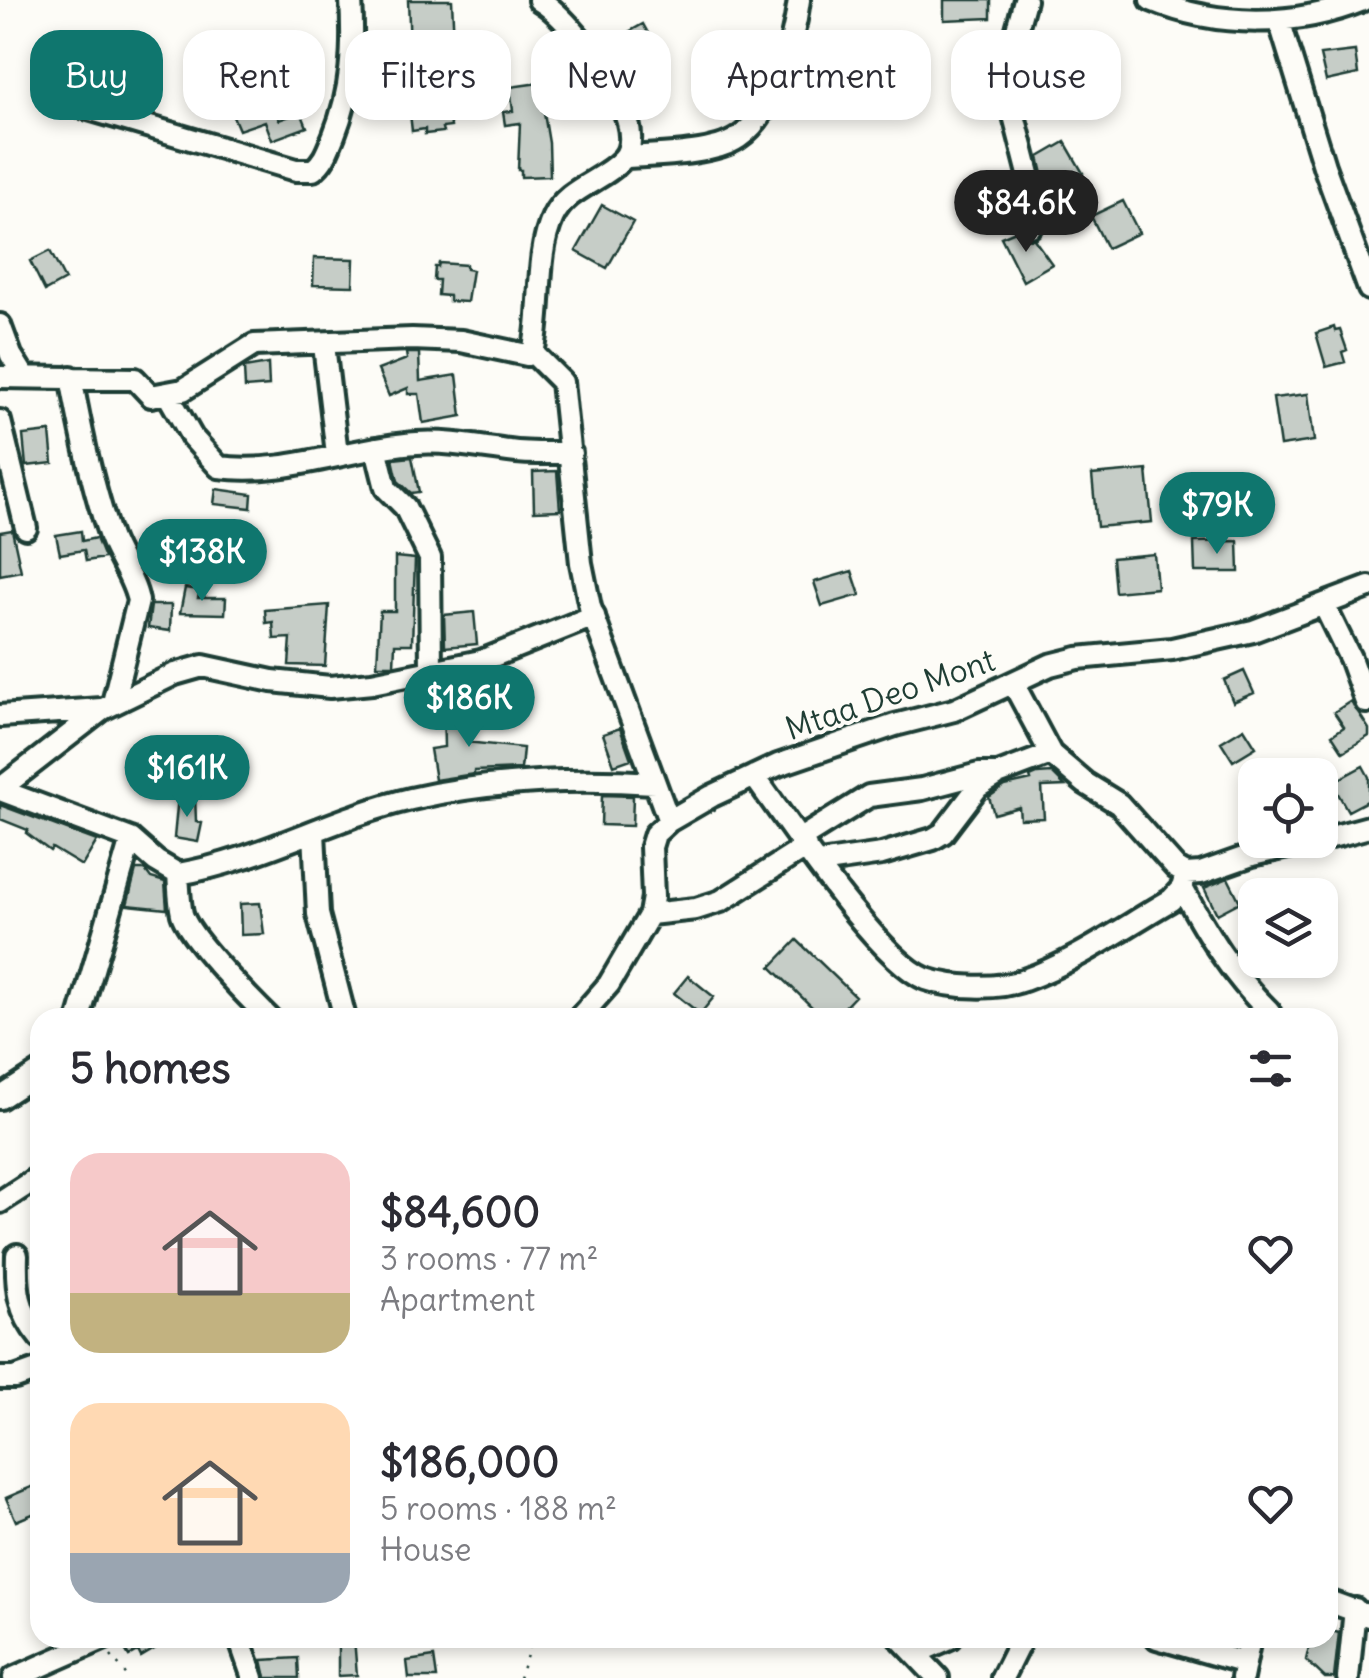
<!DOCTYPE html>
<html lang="en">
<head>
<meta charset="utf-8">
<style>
  :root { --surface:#fff; --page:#f2f2f3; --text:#2b2b33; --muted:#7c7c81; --accent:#0f766e }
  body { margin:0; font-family:Delius,sans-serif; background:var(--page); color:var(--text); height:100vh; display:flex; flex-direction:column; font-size:38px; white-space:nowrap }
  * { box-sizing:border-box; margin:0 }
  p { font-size:32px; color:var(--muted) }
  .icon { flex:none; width:55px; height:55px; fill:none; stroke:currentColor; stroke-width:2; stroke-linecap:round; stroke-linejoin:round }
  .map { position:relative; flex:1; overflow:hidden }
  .panel { position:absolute; left:30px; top:1008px; width:1308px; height:640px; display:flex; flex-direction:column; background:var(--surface); border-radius:30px; box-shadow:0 5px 15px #0003 }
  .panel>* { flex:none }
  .guide { position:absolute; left:30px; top:30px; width:1310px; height:90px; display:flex; gap:20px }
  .fabs { position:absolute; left:1238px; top:758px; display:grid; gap:20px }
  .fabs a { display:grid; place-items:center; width:100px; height:100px; border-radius:20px; background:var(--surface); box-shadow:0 5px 15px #0003; font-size:50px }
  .price { position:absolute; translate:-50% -85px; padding:0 22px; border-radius:35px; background:var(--accent); color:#fff; font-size:32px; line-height:65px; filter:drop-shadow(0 2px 5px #0008) }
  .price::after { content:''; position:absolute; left:50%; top:60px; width:30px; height:22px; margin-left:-15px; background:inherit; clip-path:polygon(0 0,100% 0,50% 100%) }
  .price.current { background:#222; color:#fff }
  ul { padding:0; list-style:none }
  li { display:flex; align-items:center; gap:30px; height:250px; padding:0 40px }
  li span { display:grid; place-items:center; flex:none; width:280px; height:200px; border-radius:30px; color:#555 }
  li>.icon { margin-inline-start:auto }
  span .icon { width:120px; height:120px; fill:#fffc; stroke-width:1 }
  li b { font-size:42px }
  h2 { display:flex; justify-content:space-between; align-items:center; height:120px; padding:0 40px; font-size:42px }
  .tag { padding:0 35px; border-radius:30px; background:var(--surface); box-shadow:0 5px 15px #0003; font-size:35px; line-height:90px }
  .tag.current { background:var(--accent); color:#fff }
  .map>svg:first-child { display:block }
  .building { fill:#c6cdc7; stroke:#1f3d34; stroke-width:2.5 }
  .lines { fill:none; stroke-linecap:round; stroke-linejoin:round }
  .minor-casing { stroke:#1f3d34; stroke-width:28 }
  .path { stroke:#1f3d34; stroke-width:2.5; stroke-dasharray:2.5 8; stroke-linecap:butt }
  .minor { stroke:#fdfcf7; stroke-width:20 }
  .labels { text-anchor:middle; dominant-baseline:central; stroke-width:8; stroke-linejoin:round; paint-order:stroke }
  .street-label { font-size:32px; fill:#1f3d34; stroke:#fdfcf7 }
</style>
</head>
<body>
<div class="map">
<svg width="1369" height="1678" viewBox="0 0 1369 1678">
  <rect width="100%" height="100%" fill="#fdfcf7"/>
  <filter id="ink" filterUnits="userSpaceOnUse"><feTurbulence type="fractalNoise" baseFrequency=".01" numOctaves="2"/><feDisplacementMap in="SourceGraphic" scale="20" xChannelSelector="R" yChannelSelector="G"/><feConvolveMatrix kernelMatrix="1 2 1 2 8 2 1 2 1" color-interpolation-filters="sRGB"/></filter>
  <g filter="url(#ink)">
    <path class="building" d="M408,0H452L454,43L410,46Z
      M944,0H991V18L944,20Z
      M643,24L658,51L640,61L625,34Z
      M1355,51L1358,74L1326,81L1320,55Z
      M539,83L549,143L550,176L521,177V170H518L520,123L505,125L503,112L513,111L510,87Z
      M272,101L279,120L301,112L307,127L272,140L265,121L239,130L233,116Z
      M438,102L440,111H449L451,127L442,128L443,132L425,134V129L412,131L410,114L423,113L421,104Z
      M1065,142L1083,173L1053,191L1043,174L1039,157Z
      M1123,201L1139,233L1107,248L1091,216Z
      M602,205L633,222L607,268L576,251Z
      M1018,230L1025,238L1034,239L1052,264L1023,281L1001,237Z
      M50,251L65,280L45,291L30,261Z
      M314,258L354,259L353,286L313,285Z
      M439,263L466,265V269L472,270L467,302L449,301V296L438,295L439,280H434L435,267H438Z
      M1334,327L1335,331L1340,330L1347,350L1342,352L1345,362L1326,367L1316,333Z
      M406,353H419L420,381L457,375L462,416L423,423L419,394H408V388L389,396L378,370L407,359Z
      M268,364L269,386L245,388L244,368Z
      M1308,394L1314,441L1280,446L1273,398Z
      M50,432L53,463L26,466L23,435Z
      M412,457L419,492L411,493L398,481L393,459Z
      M1147,470L1152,522L1097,527L1092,475Z
      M557,471L560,510L534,511L533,472Z
      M216,489L252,494L251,508L214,504Z
      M12,530L21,571L0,575V532Z
      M81,531L82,541L96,538L104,558L86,561L84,550L60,554L56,535Z
      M1238,541L1239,572H1195L1194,542Z
      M1154,554L1157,588L1115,592L1112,558Z
      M395,557L415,559L412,644H395L394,665H377L380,611H395Z
      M852,571L860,595L822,606L814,582Z
      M185,588L200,590L198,598H226L225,614L180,613Z
      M151,605H171L170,631L148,628Z
      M329,605L325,666L289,665L291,638L274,639L273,622L266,623L265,610Z
      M474,612L477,644L445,647L444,615Z
      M1244,671L1254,693L1233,702L1224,680Z
      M1351,701L1369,729V736L1343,752L1332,735L1344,727L1334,712Z
      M467,705L470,741L466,742L523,748L521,769L474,771V774L435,780L430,749L444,747L443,706Z
      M620,728L631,759L614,765L603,734Z
      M1244,728L1256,747L1233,761L1221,742Z
      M1363,766L1369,777V800L1348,811L1332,783Z
      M1052,773L1065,786L1042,787L1044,818L1020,819L1019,807L994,814L989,797L1005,786L1031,780L1030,777L1037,774Z
      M195,795L196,822L202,823L198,842L174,838L178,796Z
      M602,795L633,796L632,826L601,825Z
      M0,805L97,841L82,866L52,848L50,851L26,833L28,830L0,819Z
      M136,870H145L151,878L165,882L167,909L127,905Z
      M1228,878L1240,902L1217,914L1204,888Z
      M260,903L264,934L241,935L240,904Z
      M797,940L855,996L834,1018H823L771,967Z
      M688,976L714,997L700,1014L674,993Z
      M34,1486L40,1499V1511L16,1521L6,1498Z
      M1328,1630L1339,1633L1334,1678H1325L1306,1660L1311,1638H1328Z
      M118,1638H163L153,1643L156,1648L141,1657L138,1651L129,1656Z
      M338,1638H354L357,1675L338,1676Z
      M434,1657L437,1678H409L407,1661Z
      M298,1658L299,1678H266L262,1660Z"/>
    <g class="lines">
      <g class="minor-casing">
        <path id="minor" d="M1025,0L1011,51L1007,88L1031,182V226
          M1151,0C1218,28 1297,27 1363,0
          M1279,20L1324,166L1369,289
          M82,107L296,170H313C325,161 328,149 334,135C352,90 354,48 351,0
          M625,157C655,155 713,155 738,138C774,115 794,40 799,0
          M0,325L11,355L24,376
          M324,345L337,454
          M533,353L562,382L581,563L590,607L669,821
          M0,377L135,379L151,396L183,390L254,345L412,339L461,341L527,355L533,353C543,311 535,255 553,217C567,187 602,182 623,159C655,124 571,18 539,0
          M71,377C81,431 92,485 110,537C118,559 134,579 138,601L113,703
          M168,395L192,437L219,467C287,476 350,447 417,443C448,441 478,447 509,451C529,454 550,453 571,453
          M0,421L26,528
          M376,448L386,488L405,507L430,558L431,671
          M1324,605L1350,658L1366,702
          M1013,683L1051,754L1085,783L1119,804L1176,868L1186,874L1201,873L1252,855L1319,840
          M0,716L101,709
          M754,776C787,821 879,961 926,979C952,988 998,990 1024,980C1075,962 1124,927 1171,900L1182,888L1186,874
          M0,789L103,709L175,674L203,666L272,681L330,687L372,683L481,661L594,616
          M0,790L131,839L156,861L178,874C258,861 333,817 411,799C490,781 575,778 655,783
          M314,832L318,914L345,1018
          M800,839L869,796L922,789L979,774H998L1051,754
          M1320,840L1369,827
          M819,863L882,854L933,839L943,833L978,787L996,776
          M178,874C179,886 179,901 182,914C189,938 249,998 269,1018
          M1182,888C1207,934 1231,974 1269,1011
          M650,914L696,909L721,901L806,847
          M79,1018L131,839
          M579,1018L609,984L650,914L653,897L651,847L655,834L669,821L712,796L778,765L895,725L954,710L1050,665L1078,658L1172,649L1253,631L1369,587
          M0,1098L40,1072
          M0,1202L40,1176
          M17,1255C16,1288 18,1312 40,1338
          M0,1378H15L40,1369
          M1328,1601L1369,1616
          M239,1638L253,1678
          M900,1638L938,1678
          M1157,1638L1245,1663
          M916,1653L950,1638
          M14,1678L105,1638
          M1002,1678L1022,1638
          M1242,1678L1250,1638
          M1348,1678L1355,1609"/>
      </g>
      <path class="path" d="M111,1656L129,1678
        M519,1678L533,1638"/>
      <use href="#minor" class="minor"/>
    </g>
  </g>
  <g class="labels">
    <g class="street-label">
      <text transform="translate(890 694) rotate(-19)">Mtaa Deo Mont</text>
    </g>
  </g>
</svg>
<div class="fabs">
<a><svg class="icon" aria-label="locate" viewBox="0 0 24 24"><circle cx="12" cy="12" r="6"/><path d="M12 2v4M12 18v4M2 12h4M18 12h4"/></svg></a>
<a><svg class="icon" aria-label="layers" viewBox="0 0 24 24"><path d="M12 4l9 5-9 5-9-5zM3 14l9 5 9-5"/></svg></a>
</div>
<b class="price current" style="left:1026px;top:255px">$84.6K</b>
<b class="price" style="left:1217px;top:557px">$79K</b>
<b class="price" style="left:202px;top:604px">$138K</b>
<b class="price" style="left:469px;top:750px">$186K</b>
<b class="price" style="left:187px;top:820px">$161K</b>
<div class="guide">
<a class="tag current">Buy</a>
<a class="tag">Rent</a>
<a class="tag">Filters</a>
<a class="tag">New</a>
<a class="tag">Apartment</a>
<a class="tag">House</a>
</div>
<section class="panel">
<h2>5 homes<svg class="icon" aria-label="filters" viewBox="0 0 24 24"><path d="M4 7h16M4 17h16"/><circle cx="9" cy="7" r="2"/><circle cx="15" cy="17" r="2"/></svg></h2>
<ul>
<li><span style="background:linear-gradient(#f6c9c9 70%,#c2b280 0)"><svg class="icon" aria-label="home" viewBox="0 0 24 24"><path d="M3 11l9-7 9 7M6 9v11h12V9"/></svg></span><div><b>$84,600</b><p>3 rooms · 77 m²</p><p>Apartment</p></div><svg class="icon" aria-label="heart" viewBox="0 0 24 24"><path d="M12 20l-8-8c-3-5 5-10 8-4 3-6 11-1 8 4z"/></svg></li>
<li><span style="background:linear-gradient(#ffd9b3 75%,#9aa5b1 0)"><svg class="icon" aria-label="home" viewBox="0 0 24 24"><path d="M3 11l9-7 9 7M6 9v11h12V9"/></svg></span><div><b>$186,000</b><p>5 rooms · 188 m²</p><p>House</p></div><svg class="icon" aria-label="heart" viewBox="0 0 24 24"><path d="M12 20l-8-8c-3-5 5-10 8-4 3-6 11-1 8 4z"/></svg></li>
</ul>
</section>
</div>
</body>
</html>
